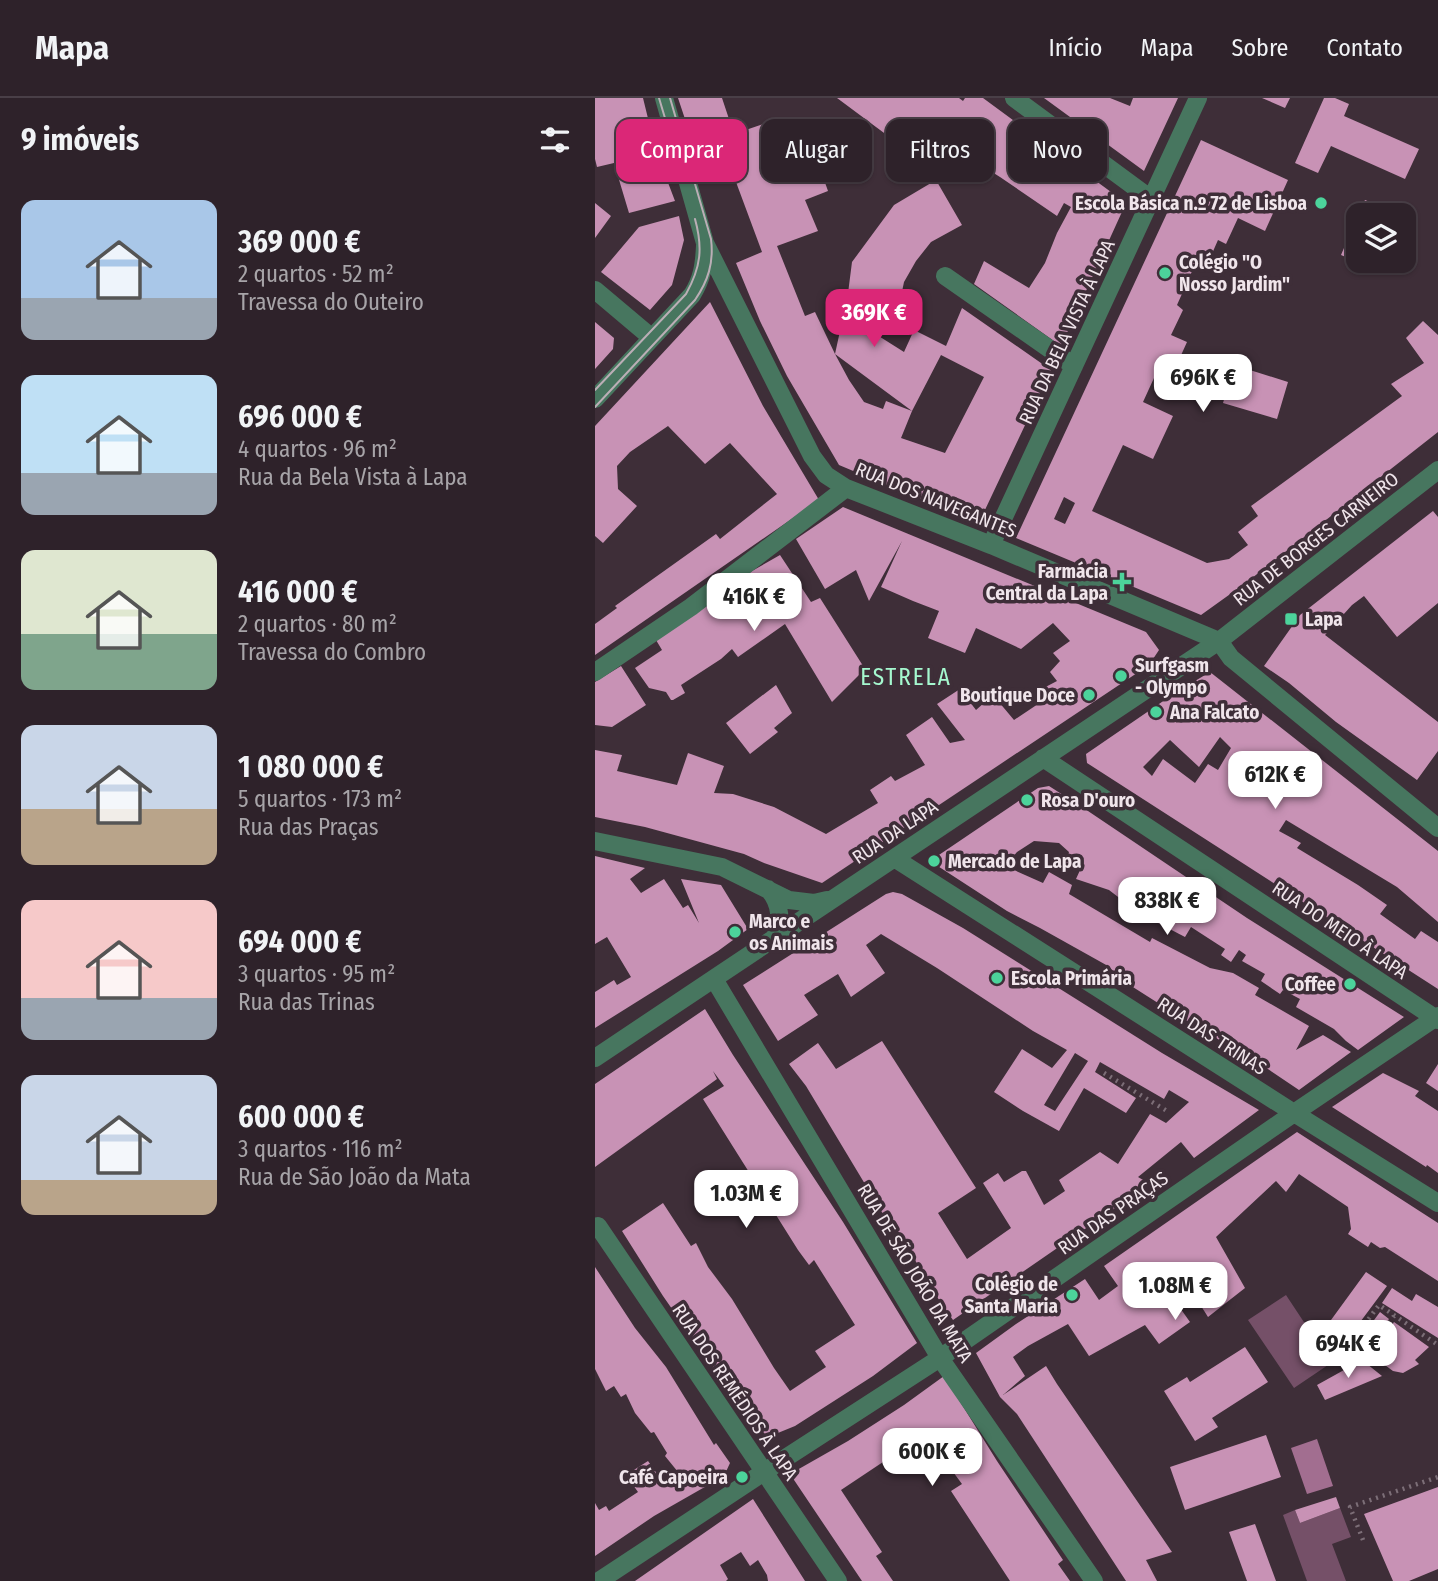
<!DOCTYPE html>
<html lang="pt">
<head>
<meta charset="utf-8">
<style>
  :root { --surface:#2e222a; --page:#3a2f36; --text:#f1f3f6; --muted:#a7a4a8; --line:#493f47; --accent:#db2777 }
  body { margin:0; font-family:"Fira Sans Condensed",sans-serif; background:var(--page); color:var(--text); height:100vh; display:flex; flex-direction:column; font-size:26px; white-space:nowrap }
  * { box-sizing:border-box; margin:0 }
  p { font-size:23px; color:var(--muted) }
  .icon { flex:none; width:38px; height:38px; fill:none; stroke:currentColor; stroke-width:2; stroke-linecap:round; stroke-linejoin:round }
  .map { position:relative; flex:1; overflow:hidden }
  .details { display:flex; flex-direction:column; background:var(--surface); width:595px }
  .details>* { flex:none }
  .guide { position:absolute; left:21px; top:21px; width:665px; height:63px; display:flex; gap:14px }
  .fabs { position:absolute; left:751px; top:105px; display:grid; gap:14px }
  .fabs a { display:grid; place-items:center; width:70px; height:70px; border-radius:14px; background:var(--surface); box-shadow:0 2px 5px #0004,0 0 0 2px var(--line); font-size:35px }
  .price { position:absolute; translate:-50% -60px; padding:0 16px; border-radius:14px; background:#fff; color:#222; font-size:23px; line-height:46px; filter:drop-shadow(0 2px 4px #0008) }
  .price::after { content:''; position:absolute; left:50%; top:42px; width:21px; height:16px; margin-left:-10px; background:inherit; clip-path:polygon(0 0,100% 0,50% 100%) }
  .price.active { background:var(--accent); color:#fff }
  ul { padding:0; list-style:none }
  li { display:flex; align-items:center; gap:21px; height:175px; padding:0 21px }
  li span { display:grid; place-items:center; flex:none; width:196px; height:140px; border-radius:14px; color:#555 }
  li>.icon { margin-inline-start:auto }
  span .icon { width:84px; height:84px; fill:#fffc; stroke-width:1 }
  li b { font-size:30px }
  h2 { display:flex; justify-content:space-between; align-items:center; height:84px; padding:0 21px; font-size:30px }
  .tag { padding:0 24px; border-radius:14px; background:var(--surface); box-shadow:0 2px 5px #0004,0 0 0 2px var(--line); font-size:24px; line-height:63px }
  .tag.active { background:var(--accent); color:#fff }
  header { display:flex; align-items:center; gap:42px; box-sizing:border-box; height:98px; padding:0 35px; background:var(--surface); border-bottom:2px solid var(--line) }
  header strong { font-size:33px }
  nav { display:flex; gap:38px; margin-inline-start:auto; font-size:24px }
  main { display:flex; flex:1; min-height:0 }
  .map>svg:first-child { display:block }
  .green { fill:#755068 }
  .water { fill:#a26e90 }
  .building { fill:#c892b5; fill-rule:evenodd }
  .lines { fill:none; stroke-linecap:round; stroke-linejoin:round }
  .path { stroke:#7c6e77; stroke-width:4.5; stroke-dasharray:2 5; stroke-linecap:butt }
  .minor { stroke:#47765f; stroke-width:18 }
  .tram { stroke:#bbaeb6; stroke-width:2 }
  .poi-dot { fill:#4cd39b; stroke:#3e2e38; stroke-width:2.5 }
  .labels { text-anchor:middle; dominant-baseline:central; stroke-width:7; stroke-linejoin:round; paint-order:stroke }
  .poi-label { font-size:19px; font-weight:bold; fill:#f0e5eb; stroke:#3e2e38; text-anchor:start }
  .street-label { font-size:19px; fill:#f0e5eb; stroke:#3e2e38 }
  .quarter-label { font-size:23px; letter-spacing:2px; fill:#a5f8cf; stroke:#3e2e38 }
</style>
</head>
<body>
<header>
<strong>Mapa</strong>
<nav><a>Início</a><a>Mapa</a><a>Sobre</a><a>Contato</a></nav>
</header>
<main>
<section class="details">
<h2>9 imóveis<svg class="icon" aria-label="filters" viewBox="0 0 24 24"><path d="M4 7h16M4 17h16"/><circle cx="9" cy="7" r="2"/><circle cx="15" cy="17" r="2"/></svg></h2>
<ul>
<li><span style="background:linear-gradient(#a9c7e8 70%,#9aa5b1 0)"><svg class="icon" aria-label="home" viewBox="0 0 24 24"><path d="M3 11l9-7 9 7M6 9v11h12V9"/></svg></span><div><b>369 000 €</b><p>2 quartos · 52 m²</p><p>Travessa do Outeiro</p></div></li>
<li><span style="background:linear-gradient(#bfe0f5 70%,#9aa5b1 0)"><svg class="icon" aria-label="home" viewBox="0 0 24 24"><path d="M3 11l9-7 9 7M6 9v11h12V9"/></svg></span><div><b>696 000 €</b><p>4 quartos · 96 m²</p><p>Rua da Bela Vista à Lapa</p></div></li>
<li><span style="background:linear-gradient(#dfe7d0 60%,#7fa58c 0)"><svg class="icon" aria-label="home" viewBox="0 0 24 24"><path d="M3 11l9-7 9 7M6 9v11h12V9"/></svg></span><div><b>416 000 €</b><p>2 quartos · 80 m²</p><p>Travessa do Combro</p></div></li>
<li><span style="background:linear-gradient(#c9d6e8 60%,#b9a48a 0)"><svg class="icon" aria-label="home" viewBox="0 0 24 24"><path d="M3 11l9-7 9 7M6 9v11h12V9"/></svg></span><div><b>1 080 000 €</b><p>5 quartos · 173 m²</p><p>Rua das Praças</p></div></li>
<li><span style="background:linear-gradient(#f6c9c9 70%,#9aa5b1 0)"><svg class="icon" aria-label="home" viewBox="0 0 24 24"><path d="M3 11l9-7 9 7M6 9v11h12V9"/></svg></span><div><b>694 000 €</b><p>3 quartos · 95 m²</p><p>Rua das Trinas</p></div></li>
<li><span style="background:linear-gradient(#c9d6e8 75%,#b9a48a 0)"><svg class="icon" aria-label="home" viewBox="0 0 24 24"><path d="M3 11l9-7 9 7M6 9v11h12V9"/></svg></span><div><b>600 000 €</b><p>3 quartos · 116 m²</p><p>Rua de São João da Mata</p></div></li>
</ul>
</section>
<div class="map">
<svg width="843" height="1483" viewBox="0 0 843 1483">
  <rect width="100%" height="100%" fill="#3e2e38"/>
  <path class="green" d="M691,1197L736,1265L699,1290L653,1222Z
    M745,1410L756,1439L737,1446L751,1483H712L688,1417L700,1412L705,1425Z"/>
  <path class="water" d="M722,1341L738,1388L712,1396L696,1350Z"/>
  <path class="building" d="M0,0H48L61,53L80,103L34,115L19,65L2,69L0,61Z
    M83,0H127L139,36L180,22L190,53L216,45L233,93L210,102L223,133L182,148L210,218L220,214L240,256L245,233L271,230L309,254L319,232L351,248L367,210L456,272L389,414L375,422L244,367L192,278L165,223L141,165L167,154L125,41L100,51ZM240,256L317,313L346,257L389,279L350,355L306,340L317,313L291,303L288,311L269,304L254,282Z
    M242,0H364L368,3L370,0H388L531,105L466,248L379,186L389,163L434,190L450,165L462,135L476,109L469,105L462,118L405,79L352,46L362,31L348,49L333,40L320,58Z
    M449,0H515L535,8L538,0H583L549,73Z
    M667,0H695L690,10Z
    M729,0H740L754,6L749,18L824,51L810,81L736,48L723,75L700,65Z
    M606,42L693,82L670,133L643,120L631,146L623,142L612,167L602,162L582,207L588,212L576,237L592,244L573,286L559,280L548,304L578,318L558,361L528,347L497,413L612,465L634,461L653,447L643,434L663,418L656,408L807,298L796,286L829,265L811,240L828,223L843,237V334L652,484L606,517L421,440ZM469,399L480,405L470,426L459,421Z
    M341,82L367,127L336,144L321,163L309,184L302,218L251,211L257,164L299,107Z
    M770,102L800,114L799,117H763Z
    M0,105L16,118L0,140Z
    M763,117V163H779L776,170L746,157Z
    M84,118L89,142L77,187L55,212L6,174L44,129Z
    M115,204L168,308L224,402L0,557V526L22,510L20,508L121,436L125,441L182,396L135,345L110,366L73,328L35,354L22,368L23,391L42,408L8,445L0,438V328Z
    M0,224L19,240L18,251L0,271Z
    M639,267L693,284L682,321L628,305Z
    M248,409L551,534L564,552L554,567L227,785L169,765L149,756L50,729L0,719V652L27,657L22,673L82,687L93,655L129,668L119,695L138,696L179,709L231,736L283,705L275,692L296,678L300,683L330,667L311,637L337,619L355,645L370,642L342,606L365,591L381,612L398,597L419,622L446,604L439,595L462,583L455,574L465,563L458,555L475,543L458,525L426,551L381,530L370,555L333,540L344,513L318,503L286,489L307,443L274,503L261,472L230,491L201,441Z
    M838,413L843,419V505L802,539L769,498L757,507L730,537L843,624V653L822,682L741,624L694,585L669,568L705,517Z
    M185,457L216,504L225,500L270,571L237,604L190,526L143,559L137,551L126,561L86,587L90,595L78,602H76L71,594L54,590L40,570L67,552L61,542L157,473Z
    M26,568L51,607L17,629L0,627V584Z
    M615,574L843,753V824L802,789L691,722L684,733L706,745L702,750L763,787L792,807L785,816L820,841L826,833L843,844V891L492,665L491,656L580,595ZM625,639L636,650L623,672L613,666L600,685L568,661L557,678L548,669L575,642L604,669Z
    M181,587L197,615L179,630L183,634L155,656L131,625Z
    M454,688L493,713L652,820L809,919L763,952L751,943L739,931L701,909L705,901L688,892L685,896L666,883L670,876L647,863L651,857L644,852L636,864L626,857L630,851L596,829L590,839L544,815L514,792L481,781L486,770L471,766L474,754L464,745L439,743L422,754L410,768L448,785L454,774L477,787L474,796L555,844L557,840L615,870L638,875L664,890L660,897L714,928L701,952L728,937L756,954L704,992L664,965L585,919L530,884L513,868L445,830L412,813L335,763L443,690Z
    M0,758L50,770L35,781L46,795L69,781L88,810L93,807L104,825L86,781L126,787L153,831L123,853L0,930V894L19,882L22,887L36,879L12,839L0,846Z
    M298,794L307,796L368,830L567,955L664,1012L599,1060L586,1044L543,1079L555,1086L358,1222L338,1193L306,1138L292,1120L291,1121L211,988L194,966L223,945L241,971L287,943L381,1090L343,1115L372,1161L416,1130L388,1085L403,1075L409,1084L427,1073H431L449,1107L470,1093L464,1082L505,1054L523,1066L555,1016L571,1025L594,1004L574,992L569,1001L505,964L500,974L541,1000L531,1015L489,990L464,1033L428,1013L399,994L427,951L457,970L472,952L438,933L342,870L286,836L271,847L290,875L256,899L243,876L209,897L223,917L183,943L148,887L291,796ZM480,955L493,963L460,1013L449,1007Z
    M110,911L138,957L248,1124L322,1245L278,1278L200,1328L173,1339L155,1321L139,1300L68,1198L27,1133L68,1105L96,1148L101,1145L113,1169L137,1201L179,1270L195,1293L231,1269L220,1253L260,1227L219,1162L214,1167L203,1152L108,1001L129,988L118,973L122,981L0,1069V986Z
    M843,966V993L831,985Z
    M788,975L824,993L820,998L843,1013V1075L832,1067L831,1069L737,1009Z
    M702,1034L843,1125V1183L790,1149L785,1150L776,1144L773,1149L753,1136L756,1131L753,1109L704,1076L691,1094L681,1083L621,1139L650,1190L613,1219L579,1165L574,1171L563,1179L595,1224L564,1246L550,1227L494,1258L473,1226L433,1248L418,1259L430,1278L408,1297L451,1268L462,1286L577,1454L551,1462L562,1483H531L422,1316L405,1299L381,1255L421,1226L490,1181L504,1202L523,1188L509,1168Z
    M0,1169L40,1230L71,1269L119,1347L121,1345L135,1365L129,1378L59,1418L0,1458V1405L4,1412L11,1408L14,1413L43,1394L31,1377L53,1363L67,1383L83,1374L70,1358L72,1355L59,1334L56,1335L40,1315L31,1296L26,1299L19,1288L11,1293L0,1271Z
    M771,1174L792,1188L757,1235L765,1241L785,1214L794,1221L773,1249L778,1252L799,1224L834,1249L820,1262L824,1266L808,1275L798,1273L775,1256L770,1263L728,1233Z
    M797,1190L817,1203L821,1196L843,1209V1240L787,1205Z
    M650,1249L673,1284L617,1320L623,1329L600,1343L569,1293L592,1279L595,1284Z
    M767,1262L787,1278L730,1302L722,1287Z
    M349,1278L402,1363L468,1462L463,1466L475,1483H415L356,1393L367,1386L330,1336L246,1392L287,1454L281,1458L298,1483H267L195,1376L253,1343L309,1307Z
    M671,1337L686,1379L590,1412L575,1369Z
    M843,1389V1471L814,1483H798L769,1416Z
    M741,1399L745,1410L705,1425L700,1412Z
    M158,1401L210,1483H173L172,1477L163,1462L155,1468L146,1454L125,1467L133,1481L131,1483H40Z
    M660,1426L681,1483H652L634,1434Z"/>
  <g class="lines">
    <path class="path" d="M509,975L572,1013
      M761,1238L784,1207L843,1247
      M778,1248L799,1218
      M768,1442L755,1409L843,1379"/>
    <path class="minor" d="M69,0L110,145L217,358L231,377L251,390L396,447L624,543
      M419,0L556,101
      M350,178L479,268
      M0,192L57,240
      M0,301L97,197C107,181 109,168 110,148
      M396,447L603,0
      M624,543L636,560L843,730
      M0,574L96,509L251,390
      M448,660L843,922
      M0,743L127,769L194,802L219,805L232,802
      M299,760L699,1015L843,1105
      M173,791C186,805 188,825 178,842
      M119,881L345,1260L499,1483
      M0,960L624,543L843,372
      M3,1128L243,1483
      M4,1483L169,1374L345,1260L699,1015L843,918"/>
    <path class="tram" d="M64,0L89,84
      M0,292L91,196C106,169 108,150 100,121
      M0,309L100,202C113,183 119,165 116,141L75,0"/>
  </g>
  <g class="poi-dot">
    <circle cx="726" cy="105" r="7"/>
    <circle cx="570" cy="175" r="7"/>
    <path d="M523.5 473.5h7v7h7v7h-7v7h-7v-7h-7v-7h7z"/>
    <rect x="689" y="514" width="14" height="14" rx="3.5"/>
    <circle cx="526" cy="578" r="7"/>
    <circle cx="494" cy="597" r="7"/>
    <circle cx="561" cy="614" r="7"/>
    <circle cx="432" cy="702" r="7"/>
    <circle cx="339" cy="763" r="7"/>
    <circle cx="140" cy="834" r="7"/>
    <circle cx="402" cy="880" r="7"/>
    <circle cx="755" cy="886" r="7"/>
    <circle cx="477" cy="1197" r="7"/>
    <circle cx="147" cy="1379" r="7"/>
  </g>
  <g class="labels">
    <g class="poi-label">
      <text x="712" y="105" text-anchor="end">Escola Básica n.º 72 de Lisboa</text>
      <text x="584" y="164">Colégio "O<tspan x="584" dy="22">Nosso Jardim"</tspan></text>
      <text x="513" y="473" text-anchor="end">Farmácia<tspan x="513" dy="22">Central da Lapa</tspan></text>
      <text x="710" y="521">Lapa</text>
      <text x="540" y="567">Surfgasm<tspan x="540" dy="22">- Olympo</tspan></text>
      <text x="480" y="597" text-anchor="end">Boutique Doce</text>
      <text x="575" y="614">Ana Falcato</text>
      <text x="446" y="702">Rosa D'ouro</text>
      <text x="353" y="763">Mercado de Lapa</text>
      <text x="154" y="823">Marco e<tspan x="154" dy="22">os Animais</tspan></text>
      <text x="416" y="880">Escola Primária</text>
      <text x="741" y="886" text-anchor="end">Coffee</text>
      <text x="463" y="1186" text-anchor="end">Colégio de<tspan x="463" dy="22">Santa Maria</tspan></text>
      <text x="133" y="1379" text-anchor="end">Café Capoeira</text>
    </g>
    <g class="street-label">
      <text transform="translate(472 234) rotate(-65)">RUA DA BELA VISTA À LAPA</text>
      <text transform="translate(341 402) rotate(22)">RUA DOS NAVEGANTES</text>
      <text transform="translate(721 441) rotate(-38)">RUA DE BORGES CARNEIRO</text>
      <text transform="translate(300 734) rotate(-34)">RUA DA LAPA</text>
      <text transform="translate(745 832) rotate(34)">RUA DO MEIO À LAPA</text>
      <text transform="translate(617 938) rotate(33)">RUA DAS TRINAS</text>
      <text transform="translate(518 1115) rotate(-35)">RUA DAS PRAÇAS</text>
      <text transform="translate(320 1175) rotate(59)">RUA DE SÃO JOÃO DA MATA</text>
      <text transform="translate(140 1294) rotate(56)">RUA DOS REMÉDIOS À LAPA</text>
    </g>
    <g class="quarter-label">
      <text x="311" y="579">ESTRELA</text>
    </g>
  </g>
</svg>
<div class="fabs">
<a><svg class="icon" aria-label="layers" viewBox="0 0 24 24"><path d="M12 4l9 5-9 5-9-5zM3 14l9 5 9-5"/></svg></a>
</div>
<b class="price active" style="left:279px;top:251px">369K €</b>
<b class="price" style="left:608px;top:316px">696K €</b>
<b class="price" style="left:159px;top:535px">416K €</b>
<b class="price" style="left:680px;top:713px">612K €</b>
<b class="price" style="left:572px;top:839px">838K €</b>
<b class="price" style="left:151px;top:1132px">1.03M €</b>
<b class="price" style="left:580px;top:1224px">1.08M €</b>
<b class="price" style="left:753px;top:1282px">694K €</b>
<b class="price" style="left:337px;top:1390px">600K €</b>
<div class="guide">
<a class="tag active">Comprar</a>
<a class="tag">Alugar</a>
<a class="tag">Filtros</a>
<a class="tag">Novo</a>
</div>
</div>
</main>
</body>
</html>
